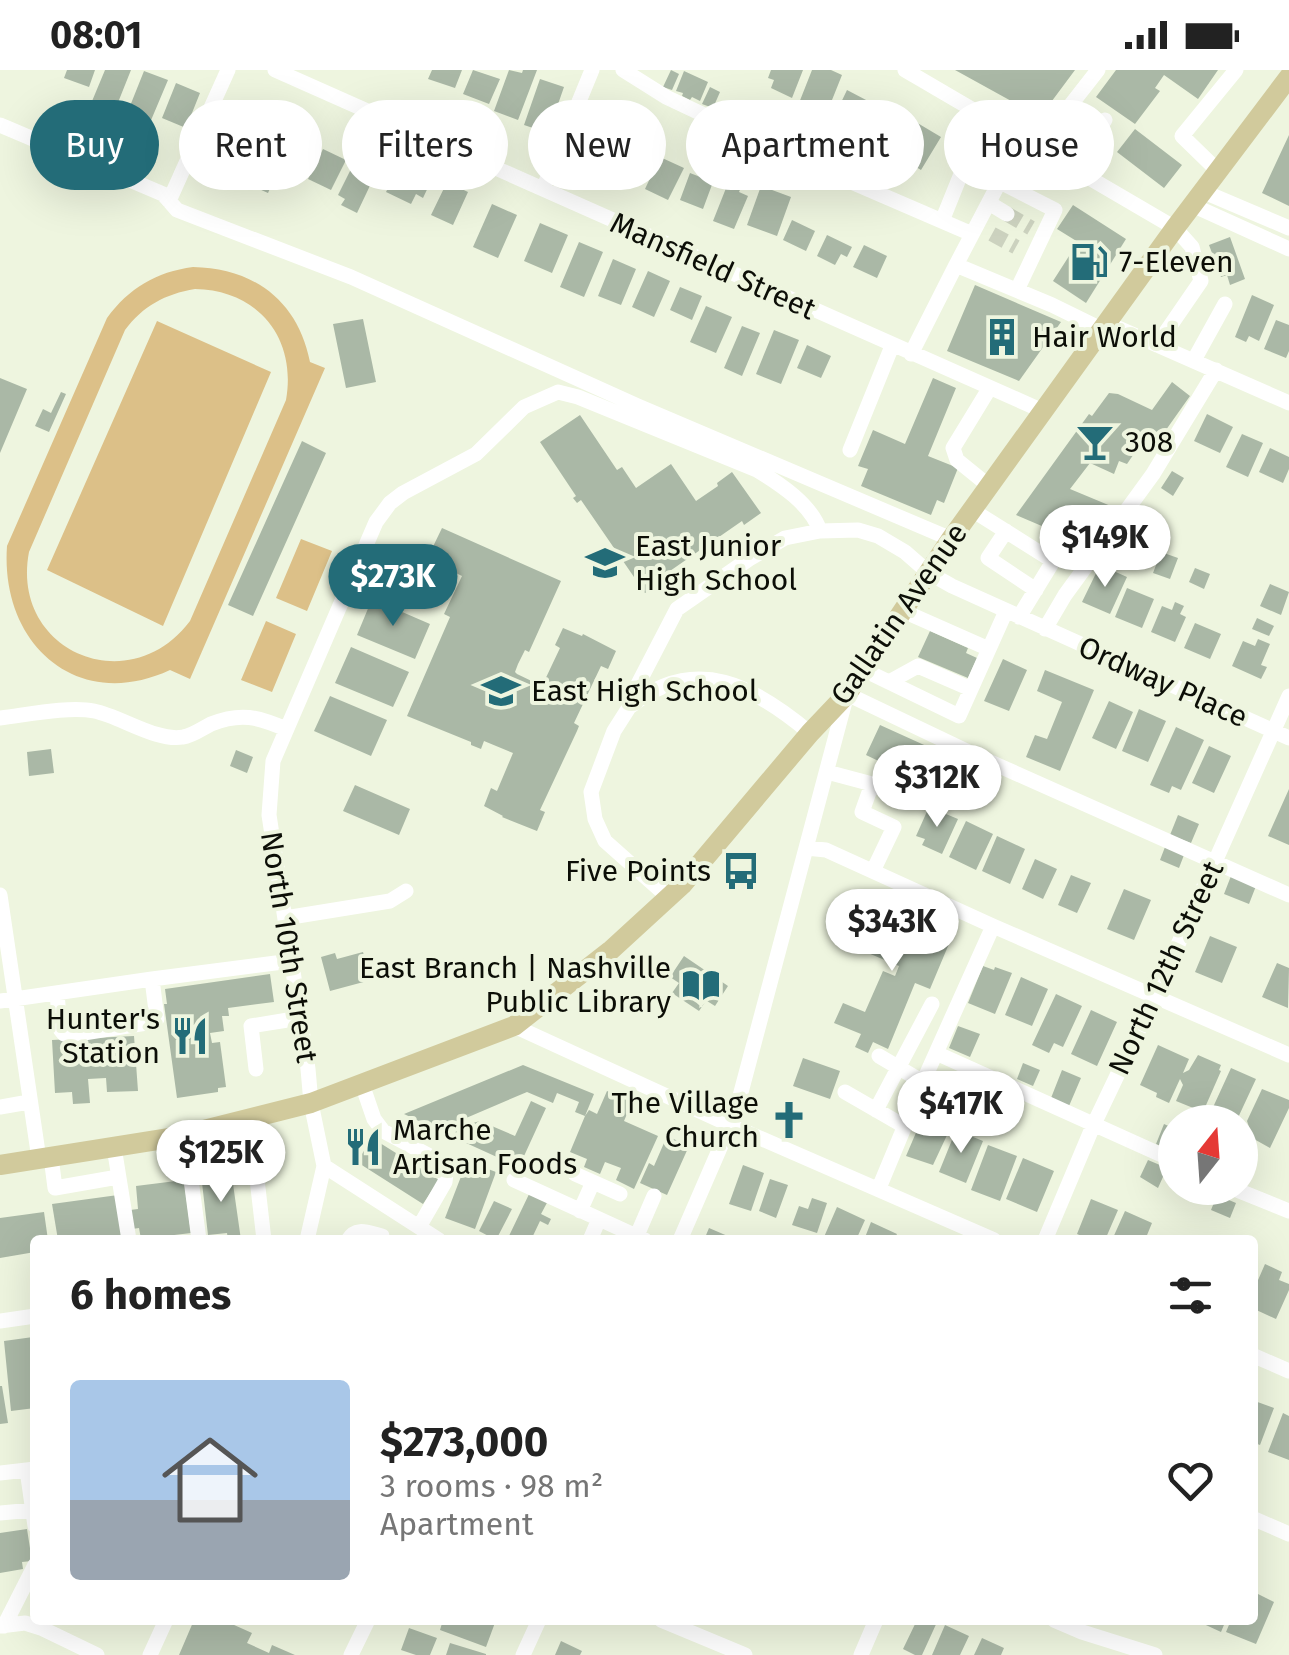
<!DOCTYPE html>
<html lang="en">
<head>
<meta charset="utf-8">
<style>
  :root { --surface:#fff; --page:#f2f2f2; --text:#222; --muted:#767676; --line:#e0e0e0; --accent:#236c78 }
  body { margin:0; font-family:"Fira Sans",sans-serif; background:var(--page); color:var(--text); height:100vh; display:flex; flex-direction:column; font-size:38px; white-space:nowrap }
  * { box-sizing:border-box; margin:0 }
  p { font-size:32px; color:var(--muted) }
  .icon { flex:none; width:55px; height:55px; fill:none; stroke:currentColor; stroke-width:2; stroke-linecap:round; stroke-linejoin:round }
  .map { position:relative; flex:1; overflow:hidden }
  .side { position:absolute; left:30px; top:1165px; width:1228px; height:390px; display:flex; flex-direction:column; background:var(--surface); border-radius:10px; box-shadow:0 10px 40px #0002 }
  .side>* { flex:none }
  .top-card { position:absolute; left:30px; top:30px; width:1230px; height:90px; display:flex; gap:20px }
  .needle { width:65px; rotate:17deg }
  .buttons { position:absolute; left:1158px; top:1035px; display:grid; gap:20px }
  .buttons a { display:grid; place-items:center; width:100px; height:100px; border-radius:50%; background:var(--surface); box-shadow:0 10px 40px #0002; font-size:50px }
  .price { position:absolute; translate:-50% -85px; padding:0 22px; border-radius:35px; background:#fff; color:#222; font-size:32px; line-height:65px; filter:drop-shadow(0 2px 5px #0008) }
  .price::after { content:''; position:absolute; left:50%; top:60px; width:30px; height:22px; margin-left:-15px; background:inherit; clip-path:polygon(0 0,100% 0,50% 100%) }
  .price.current { background:var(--accent); color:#fff }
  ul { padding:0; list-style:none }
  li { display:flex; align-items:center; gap:30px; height:250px; padding:0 40px }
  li+li { border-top:2px solid var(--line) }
  li span { display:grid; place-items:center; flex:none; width:280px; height:200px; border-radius:10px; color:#555 }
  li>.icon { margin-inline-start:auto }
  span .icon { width:120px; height:120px; fill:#fffc; stroke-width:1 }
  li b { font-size:42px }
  h2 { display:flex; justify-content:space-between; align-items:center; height:120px; padding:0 40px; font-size:42px }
  .chip { padding:0 35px; border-radius:45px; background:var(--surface); box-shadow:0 10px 40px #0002; font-size:35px; line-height:90px }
  .chip.current { background:var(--accent); color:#fff }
  .status { display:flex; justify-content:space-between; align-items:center; height:70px; padding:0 50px; background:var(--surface); direction:ltr }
  .status svg { height:28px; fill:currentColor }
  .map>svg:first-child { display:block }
  .green { fill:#dcc088; fill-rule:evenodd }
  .building { fill:#aab8a6 }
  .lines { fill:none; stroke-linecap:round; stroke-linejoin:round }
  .minor-tunnel { stroke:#ccd2bf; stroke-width:15; stroke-dasharray:15 8; stroke-linecap:butt }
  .minor { stroke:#fff; stroke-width:15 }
  .major { stroke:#d1ca9c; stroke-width:20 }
  .labels { text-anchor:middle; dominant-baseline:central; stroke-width:8; stroke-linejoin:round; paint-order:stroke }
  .poi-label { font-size:30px; fill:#0c0e07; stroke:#eef5df; text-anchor:start }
  .street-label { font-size:30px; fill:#0c0e07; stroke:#eef5df }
</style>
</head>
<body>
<div class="status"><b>08:01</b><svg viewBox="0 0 49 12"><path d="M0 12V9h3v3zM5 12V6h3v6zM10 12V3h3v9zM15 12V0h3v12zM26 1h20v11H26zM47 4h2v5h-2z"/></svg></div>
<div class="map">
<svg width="1289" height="1585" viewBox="0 0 1289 1585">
  <rect width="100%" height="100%" fill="#eef5df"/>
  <path class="green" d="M193,197C254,198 298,231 310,292L325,298L190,609L170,600C78,643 0,575 7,476L107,248C129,218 156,202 193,197ZM195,219C258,220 297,268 286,330L190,551C129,632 10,581 29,482L125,260C143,236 165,224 195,219Z
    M157,251L271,302L163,556L47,500Z
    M301,469L332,481L307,541L276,528Z
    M266,551L296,564L272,622L241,610Z"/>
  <path class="building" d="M67,0H95L89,17L64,8Z
    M105,0H131L113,45L90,36Z
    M432,0H462L455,18L428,9Z
    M473,0L500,9L489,34L463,24Z
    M509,0L522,3L523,0H537L518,50L494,41Z
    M671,0L679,4L672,20L663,17Z
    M771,0H803L792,28L771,18L774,10L768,8Z
    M812,0H831L842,5L826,45L799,33Z
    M955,0H1075L1040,47Z
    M1116,0H1218L1198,29L1164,5L1155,18L1160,21L1135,54L1096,27Z
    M144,1L168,10L149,55L126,46Z
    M684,1L708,12L700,31L692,27L690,30L682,26L683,23L676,21Z
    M540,9L564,17L548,63L524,55Z
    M176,13L200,23L186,58L162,48Z
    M710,17L720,22L713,38L702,34Z
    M847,20L889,42L877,64L836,43Z
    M738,36L751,43L744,57L730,50Z
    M904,45L941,67L921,100L884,78Z
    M589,49L618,59L604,96L575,87Z
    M265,54L293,67L268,123L239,110Z
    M1135,59L1182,95L1164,118L1117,82Z
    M623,64L648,74L633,112L608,103Z
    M1289,65V136L1262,123Z
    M323,79L346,90L331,120L308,109Z
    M660,87L684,98L668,130L645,119Z
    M354,93L376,103L357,143L341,135L345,129L338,125Z
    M400,94L432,109L423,128L416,124L411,134L386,122Z
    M690,103L713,112L703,139L680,130Z
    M732,103L745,108L739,122L748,126L734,159L713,151Z
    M447,112L468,122L453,155L431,145Z
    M761,116L791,127L777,166L747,155Z
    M492,134L517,145L498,188L473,177Z
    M1073,135L1126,169L1086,233L1053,211L1078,172L1057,159Z
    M792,150L815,161L806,181L783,170Z
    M540,153L568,165L552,203L524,191Z
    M827,165L852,177L847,187L841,184L835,195L817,186Z
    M1230,167L1245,209L1230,215L1227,205L1221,207L1209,175Z
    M579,172L603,182L584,227L560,217Z
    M864,175L887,186L877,208L853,197Z
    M613,189L636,199L621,235L598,226Z
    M648,201L670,211L654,247L632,237Z
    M975,215L1061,252L1019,311L947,281Z
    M680,217L702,226L692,250L670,240Z
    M1252,225L1274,235L1259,271L1249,266L1246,272L1235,267Z
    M706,236L732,247L716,283L690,272Z
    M363,249L376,312L346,318L333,254Z
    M1276,250L1289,255V281L1286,288L1264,279Z
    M742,256L760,263L742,306L724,298Z
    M774,260L799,270L781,314L756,304Z
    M807,275L831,286L821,308L797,298Z
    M0,308L27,319L0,383Z
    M933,308L956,318L928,386L958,398L944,433L937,430L931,445L861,416L868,399L858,396L873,360L905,374Z
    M1172,312L1190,326L1156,374L1144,369L1127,394L1119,391L1114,404L1090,393L1070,419L1118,439L1091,477L1016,445L1089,344L1092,346L1109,323L1118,324L1152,340Z
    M61,322L66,324L49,362L35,356L43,339L51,343Z
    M1207,344L1233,357L1220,383L1194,371Z
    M580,345L617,400L622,397L636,418L671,394L696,431L718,416L717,413L732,402L761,443L744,455L742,451L657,510L659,513L645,523L581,430L577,433L573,428L576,426L540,372Z
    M1242,364L1263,373L1248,407L1226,397Z
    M302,371L326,383L253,546L228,535Z
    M1270,378L1289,387V399L1283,413L1259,402Z
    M1172,401L1184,408L1173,426L1161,418Z
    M442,458L561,511L529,582L525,580L518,594L515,602L517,604L542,616L560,578L555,575L563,558L582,566L583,564L616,581L608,599L601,596L574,653L579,656L577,661L540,740L545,742L537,761L502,747L503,746L484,736L491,718L497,721L513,683L484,671L481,679L471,675V672L407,646L450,547L444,544L462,506L427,489Z
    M1161,482L1178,488L1170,509L1153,503Z
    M1100,495L1127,507L1110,544L1082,532Z
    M1195,498L1210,504L1204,519L1189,512Z
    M1270,514L1289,522L1281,545L1260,536Z
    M1127,518L1154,529L1142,558L1115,547Z
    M372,529L430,554L415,589L357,565Z
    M1175,532L1184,536L1180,544L1186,547L1175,572L1151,562L1162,536L1172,540Z
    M1257,548L1274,556L1269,566L1252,559Z
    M1195,553L1221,564L1210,589L1184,578Z
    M930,561L968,578L966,583L977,588L968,608L918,587Z
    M1258,569L1270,574L1261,595L1267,597L1261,609L1232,596L1243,571L1255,576Z
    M351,577L409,602L393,637L335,613Z
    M1003,589L1027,600L1009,641L984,631Z
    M1045,600L1094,620L1060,701L1026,687L1035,665L1047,669L1062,632L1037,621Z
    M330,626L387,650L371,686L314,661Z
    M1109,631L1133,642L1116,679L1092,668Z
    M1139,639L1166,651L1148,692L1122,681Z
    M880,655L933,679L918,710L866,685Z
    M1176,657L1204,670L1181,720L1172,716L1169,723L1150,715Z
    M1209,676L1231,686L1214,723L1192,713Z
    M51,679L54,703L29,706L27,682Z
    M236,680L253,687L247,703L230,696Z
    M355,715L410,739L399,765L343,741Z
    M1289,719V775L1268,766Z
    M929,737L958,749L942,784L922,775L925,769L916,766Z
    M1178,745L1199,754L1191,773L1170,765Z
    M966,751L993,764L976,800L949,787Z
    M997,766L1025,779L1010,814L982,801Z
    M1165,777L1184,785L1179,798L1160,790Z
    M1035,789L1057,799L1043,829L1022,819Z
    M1071,805L1091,813L1077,843L1058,835Z
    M1231,806L1256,816L1249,834L1224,824Z
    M1124,819L1151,830L1134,870L1107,859Z
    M865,837L918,859L920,856L951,869L930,919L915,913L888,979L873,972L868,983L855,977L861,964L834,953L843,933L865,942L883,901L895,906L899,896L849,875Z
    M1210,866L1237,877L1222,913L1195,902Z
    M363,882L371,910L330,921L321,887L335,883L337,889Z
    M684,886L728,916L715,936L707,931L708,928L699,941L672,923L679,913L670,907Z
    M1277,893L1289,898L1288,938L1262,927Z
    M983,896L994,900L995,897L1012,903L995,944L968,933Z
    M270,904L274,932L228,938L229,946H222L224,961L210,963L212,973L220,972L226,1017L218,1018V1022L177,1028L164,934H167L165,919Z
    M1021,907L1048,919L1032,956L1005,945Z
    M1056,924L1082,936L1063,977L1054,973L1049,983L1032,975Z
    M1091,940L1117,952L1097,996L1071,984Z
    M958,956L980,964L970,987L949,978Z
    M134,966L138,1021L107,1022L106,1008L88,1009L90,1033L73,1034L72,1022L55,1023L52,970Z
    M1158,975L1189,989L1183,1003L1189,1000L1198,985L1221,995L1219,1000L1221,1001L1203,1042L1176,1031L1183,1015L1180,1009L1169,1033L1156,1027L1157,1023L1140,1015Z
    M803,988L840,1001L830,1029L793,1016Z
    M1023,993L1040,1000L1033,1016L1017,1009Z
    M523,995L594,1024L585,1046L575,1042L579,1032L557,1023L553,1033L527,1022L438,1060L404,1044Z
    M1231,998L1256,1009L1236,1052H1223L1209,1046Z
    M1062,1000L1081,1008L1069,1036L1051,1028Z
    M1262,1019L1289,1030V1038L1270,1078L1245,1064L1249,1057L1247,1051Z
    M607,1021L632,1032L624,1051L658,1066L634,1119L616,1110L621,1098L605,1092L600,1104L584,1097L587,1089L570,1082L585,1046L589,1040L597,1044Z
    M531,1031L546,1038L519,1097L453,1067L458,1057L480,1051L515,1066Z
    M921,1051L948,1063L933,1095L906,1086Z
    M1164,1054L1175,1059V1082L1156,1074Z
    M956,1060L983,1071L966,1113L939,1102Z
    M667,1066L689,1076L667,1125L640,1113L649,1093L654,1096Z
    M372,1068L439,1110L423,1134L357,1092Z
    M988,1075L1017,1086L1000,1131L971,1120Z
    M1023,1088L1054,1101L1037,1142L1006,1129Z
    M1148,1090L1167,1098L1158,1118L1140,1107Z
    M467,1091L496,1102L475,1159L445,1148Z
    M743,1095L764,1103L751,1141L729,1134Z
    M231,1100L241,1170H228L227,1163L208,1165L201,1104Z
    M770,1109L788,1115L776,1148L759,1141Z
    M184,1110L191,1163L141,1169L139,1158L132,1159L130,1140L138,1139L136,1116Z
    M531,1120L549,1129L541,1144L551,1149L548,1155L540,1151L531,1170H507Z
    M118,1125L124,1170H58L52,1134Z
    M1217,1125L1236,1133L1230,1148L1211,1140Z
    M812,1128L827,1133L817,1163L792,1155L799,1136L808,1139Z
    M1091,1129L1118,1140L1105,1170H1091L1077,1164Z
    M494,1131L512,1139L496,1170L479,1161Z
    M837,1137L865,1150L856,1170H831L824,1167Z
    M1125,1141L1152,1153L1145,1170H1112Z
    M44,1142L48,1170H35V1182L0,1188V1148Z
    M871,1152L897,1164L894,1170H864Z
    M709,1158L730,1167L729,1170H704Z
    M1265,1194L1282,1202L1279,1210L1289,1214V1220L1276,1249L1252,1238V1224Z
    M33,1267L35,1338L11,1341L4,1271Z
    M0,1316H2L8,1353L0,1354Z
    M1252,1330L1274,1338L1260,1375L1252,1372Z
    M1283,1343L1289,1346V1390L1268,1382Z
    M27,1459L32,1491L22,1492L23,1499L0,1503V1463Z
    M1252,1521L1274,1532L1256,1574L1226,1562L1231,1550H1252Z
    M194,1550L204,1554L205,1550H223L252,1563L247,1573L269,1583L272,1575L295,1585H179Z
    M443,1550H496L486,1577L440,1560Z
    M917,1550H938L922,1585H915L903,1579Z
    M1195,1550H1226L1221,1562Z
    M945,1555L969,1566L960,1585H932Z
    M409,1558L437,1568L430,1585H416L401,1580Z
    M982,1568L1004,1578L1001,1585H974Z
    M561,1571L582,1581L580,1585H555Z
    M450,1573L486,1584V1585H446Z"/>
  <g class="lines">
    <path class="minor-tunnel" d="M1007,144L1031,158
      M992,164L1016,177"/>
    <path class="minor" d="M275,0L1043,341
      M623,0L666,27L789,85L972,164
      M905,0L1175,158L1192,177L1201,211L1157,275
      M0,55L163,124L177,140L351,207L638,336L951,469
      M1037,78L1098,0
      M1069,97L1105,50
      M1218,101L1182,66L1236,0
      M543,119L592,0
      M1202,121L1289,158
      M169,131L228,0
      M989,133L1007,144
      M1192,135L1289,179
      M942,151L965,94L1055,140L1017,220
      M956,195L1022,69
      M1107,253L1289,333
      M911,284L956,195L1052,235L1101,259
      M1194,290L1225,234
      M850,380L892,276
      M989,416L957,390L953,378L989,319
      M972,440L1053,491
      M1006,461L988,488L1036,520
      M903,541L989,579
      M1019,547L1063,475
      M1045,559L1065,525L1153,404L1216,300
      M864,600L959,646L1006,541
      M889,612L918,596L971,619
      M631,636C696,583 755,617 810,663
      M0,648C26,645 69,636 94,641C120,646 157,672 183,667C192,666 203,658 211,654C241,642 258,647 286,659
      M827,702L872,714L862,742L894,757L873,801
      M872,714L906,731
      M806,778L826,780L993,856L1289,985
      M0,825L39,1089
      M668,827L605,771L595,749L591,722L614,661L628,639L636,618L677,539L749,489L785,468L820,461L858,460L878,466L905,482L929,503L952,516L1289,668
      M285,848L390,831L406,821
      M57,923L60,959L64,964L71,965L153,952L157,949L152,909L291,891
      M0,931L152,909
      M514,956L730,1055L994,1170
      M936,983L1175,1091
      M879,986L923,1012
      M256,999L251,956L300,948
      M362,1014L374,1049L383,1061L430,1086L441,1095L446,1103L445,1112L419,1157
      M845,1022L904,1056
      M0,1037L29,1032
      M876,1040L932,934
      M250,1048L264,1170
      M185,1064L199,1170
      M114,1077L129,1170
      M51,1087L55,1118L118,1107
      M324,1096L439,1170
      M575,1104L593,1112L580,1141
      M514,1110L645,1170
      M593,1112L620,1124
      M879,1118L923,1012L993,856
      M1232,1118L1289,1141
      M307,1170L324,1096L311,1033L308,999L269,745L273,691L376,452L390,433L403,423L476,384L524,337L558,322L578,327L757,400C780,414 811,434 820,461
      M348,1170C356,1156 369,1163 382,1166V1170
      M590,1170L599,1149
      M635,1170L654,1126
      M680,1170L736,1041L847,624L977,686L1289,825
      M1045,1170L1093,1056L1155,926L1289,626
      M0,1251L35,1246
      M1252,1285L1289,1301
      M27,1400L35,1456
      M0,1403L35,1399
      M0,1443L33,1440
      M1252,1448L1289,1464
      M661,1550L745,1585
      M1054,1550L1082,1562L1155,1585
      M0,1556L25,1553L41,1558L97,1585
      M4,1556L35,1495
      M150,1585L166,1550
      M351,1585L368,1550
      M523,1585L539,1550
      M861,1585L876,1550"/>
    <path class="major" d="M0,1095L176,1067L311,1033L514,956L610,881L682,815L810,663L847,624L951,469L1175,158L1289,7"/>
  </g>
  <defs>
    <g id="fuel-bare" transform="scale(3)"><path d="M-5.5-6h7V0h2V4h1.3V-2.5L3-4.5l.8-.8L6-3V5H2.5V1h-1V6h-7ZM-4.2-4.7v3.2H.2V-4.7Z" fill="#236c78" stroke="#eef5df" stroke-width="2.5" paint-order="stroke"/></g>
    <g id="building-bare" transform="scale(3)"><path d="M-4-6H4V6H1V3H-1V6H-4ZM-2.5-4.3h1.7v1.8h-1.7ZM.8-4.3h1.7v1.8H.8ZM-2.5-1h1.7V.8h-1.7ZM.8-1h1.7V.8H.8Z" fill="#236c78" stroke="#eef5df" stroke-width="2.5" paint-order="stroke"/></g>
    <g id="bar-bare" transform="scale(3)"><path d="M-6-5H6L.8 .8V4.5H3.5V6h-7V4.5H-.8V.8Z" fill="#236c78" stroke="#eef5df" stroke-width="2.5" paint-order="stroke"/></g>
    <g id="school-bare" transform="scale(3)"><path d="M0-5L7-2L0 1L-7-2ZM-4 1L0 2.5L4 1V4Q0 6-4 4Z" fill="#236c78" stroke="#eef5df" stroke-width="2.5" paint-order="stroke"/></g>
    <g id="bus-bare" transform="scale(3)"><path d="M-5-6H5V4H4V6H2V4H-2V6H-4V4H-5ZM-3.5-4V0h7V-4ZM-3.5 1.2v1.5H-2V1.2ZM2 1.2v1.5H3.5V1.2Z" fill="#236c78" stroke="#eef5df" stroke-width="2.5" paint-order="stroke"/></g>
    <g id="library-bare" transform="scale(3)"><path d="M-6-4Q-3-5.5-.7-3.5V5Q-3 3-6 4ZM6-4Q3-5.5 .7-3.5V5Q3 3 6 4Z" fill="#236c78" stroke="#eef5df" stroke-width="2.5" paint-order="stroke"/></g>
    <g id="restaurant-bare" transform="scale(3)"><path d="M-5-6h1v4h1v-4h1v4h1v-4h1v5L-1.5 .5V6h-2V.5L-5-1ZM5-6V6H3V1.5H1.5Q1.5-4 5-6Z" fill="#236c78" stroke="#eef5df" stroke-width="2.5" paint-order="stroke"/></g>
    <g id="church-bare" transform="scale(3)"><path d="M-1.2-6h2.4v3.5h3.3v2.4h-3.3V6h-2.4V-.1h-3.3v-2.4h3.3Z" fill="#236c78" stroke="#eef5df" stroke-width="2.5" paint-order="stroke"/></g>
  </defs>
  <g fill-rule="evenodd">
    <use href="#fuel-bare" x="1089" y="192"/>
    <use href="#building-bare" x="1002" y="267"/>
    <use href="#bar-bare" x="1095" y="372"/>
    <use href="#school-bare" x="605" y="493"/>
    <use href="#school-bare" x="501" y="621"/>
    <use href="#bus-bare" x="741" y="801"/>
    <use href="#library-bare" x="701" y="915"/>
    <use href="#restaurant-bare" x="190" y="966"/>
    <use href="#church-bare" x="789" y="1050"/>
    <use href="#restaurant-bare" x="363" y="1077"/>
  </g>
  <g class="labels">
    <g class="poi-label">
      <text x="1119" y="192">7-Eleven</text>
      <text x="1032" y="267">Hair World</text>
      <text x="1125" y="372">308</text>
      <text x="635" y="476">East Junior<tspan x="635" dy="34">High School</tspan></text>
      <text x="531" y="621">East High School</text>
      <text x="711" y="801" text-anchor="end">Five Points</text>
      <text x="671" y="898" text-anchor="end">East Branch | Nashville<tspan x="671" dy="34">Public Library</tspan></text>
      <text x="160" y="949" text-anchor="end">Hunter's<tspan x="160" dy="34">Station</tspan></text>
      <text x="759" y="1033" text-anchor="end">The Village<tspan x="759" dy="34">Church</tspan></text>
      <text x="393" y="1060">Marche<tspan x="393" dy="34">Artisan Foods</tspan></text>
    </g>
    <g class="street-label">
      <text transform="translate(713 196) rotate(24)">Mansfield Street</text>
      <text transform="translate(899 544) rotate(-55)">Gallatin Avenue</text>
      <text transform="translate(1163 612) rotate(24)">Ordway Place</text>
      <text transform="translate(289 877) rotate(81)">North 10th Street</text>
      <text transform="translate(1166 898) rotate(-65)">North 12th Street</text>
    </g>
  </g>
</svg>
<div class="buttons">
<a><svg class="needle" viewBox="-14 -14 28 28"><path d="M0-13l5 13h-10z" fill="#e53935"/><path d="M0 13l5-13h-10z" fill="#767676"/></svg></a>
</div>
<b class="price" style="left:1105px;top:520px">$149K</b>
<b class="price current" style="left:393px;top:559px">$273K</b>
<b class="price" style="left:937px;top:760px">$312K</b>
<b class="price" style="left:892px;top:904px">$343K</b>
<b class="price" style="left:961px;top:1086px">$417K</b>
<b class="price" style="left:221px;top:1135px">$125K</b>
<div class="top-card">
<a class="chip current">Buy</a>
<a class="chip">Rent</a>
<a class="chip">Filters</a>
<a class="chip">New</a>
<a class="chip">Apartment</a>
<a class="chip">House</a>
</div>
<section class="side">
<h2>6 homes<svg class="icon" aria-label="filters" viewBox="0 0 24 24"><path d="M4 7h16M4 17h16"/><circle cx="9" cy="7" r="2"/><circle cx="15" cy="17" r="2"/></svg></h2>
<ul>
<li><span style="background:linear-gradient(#a9c7e8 60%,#9aa5b1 0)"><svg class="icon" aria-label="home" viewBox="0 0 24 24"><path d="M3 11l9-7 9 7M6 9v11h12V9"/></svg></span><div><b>$273,000</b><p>3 rooms · 98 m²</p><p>Apartment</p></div><svg class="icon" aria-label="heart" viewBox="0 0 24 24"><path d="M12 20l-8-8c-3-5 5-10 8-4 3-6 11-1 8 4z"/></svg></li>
</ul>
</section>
</div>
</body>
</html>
